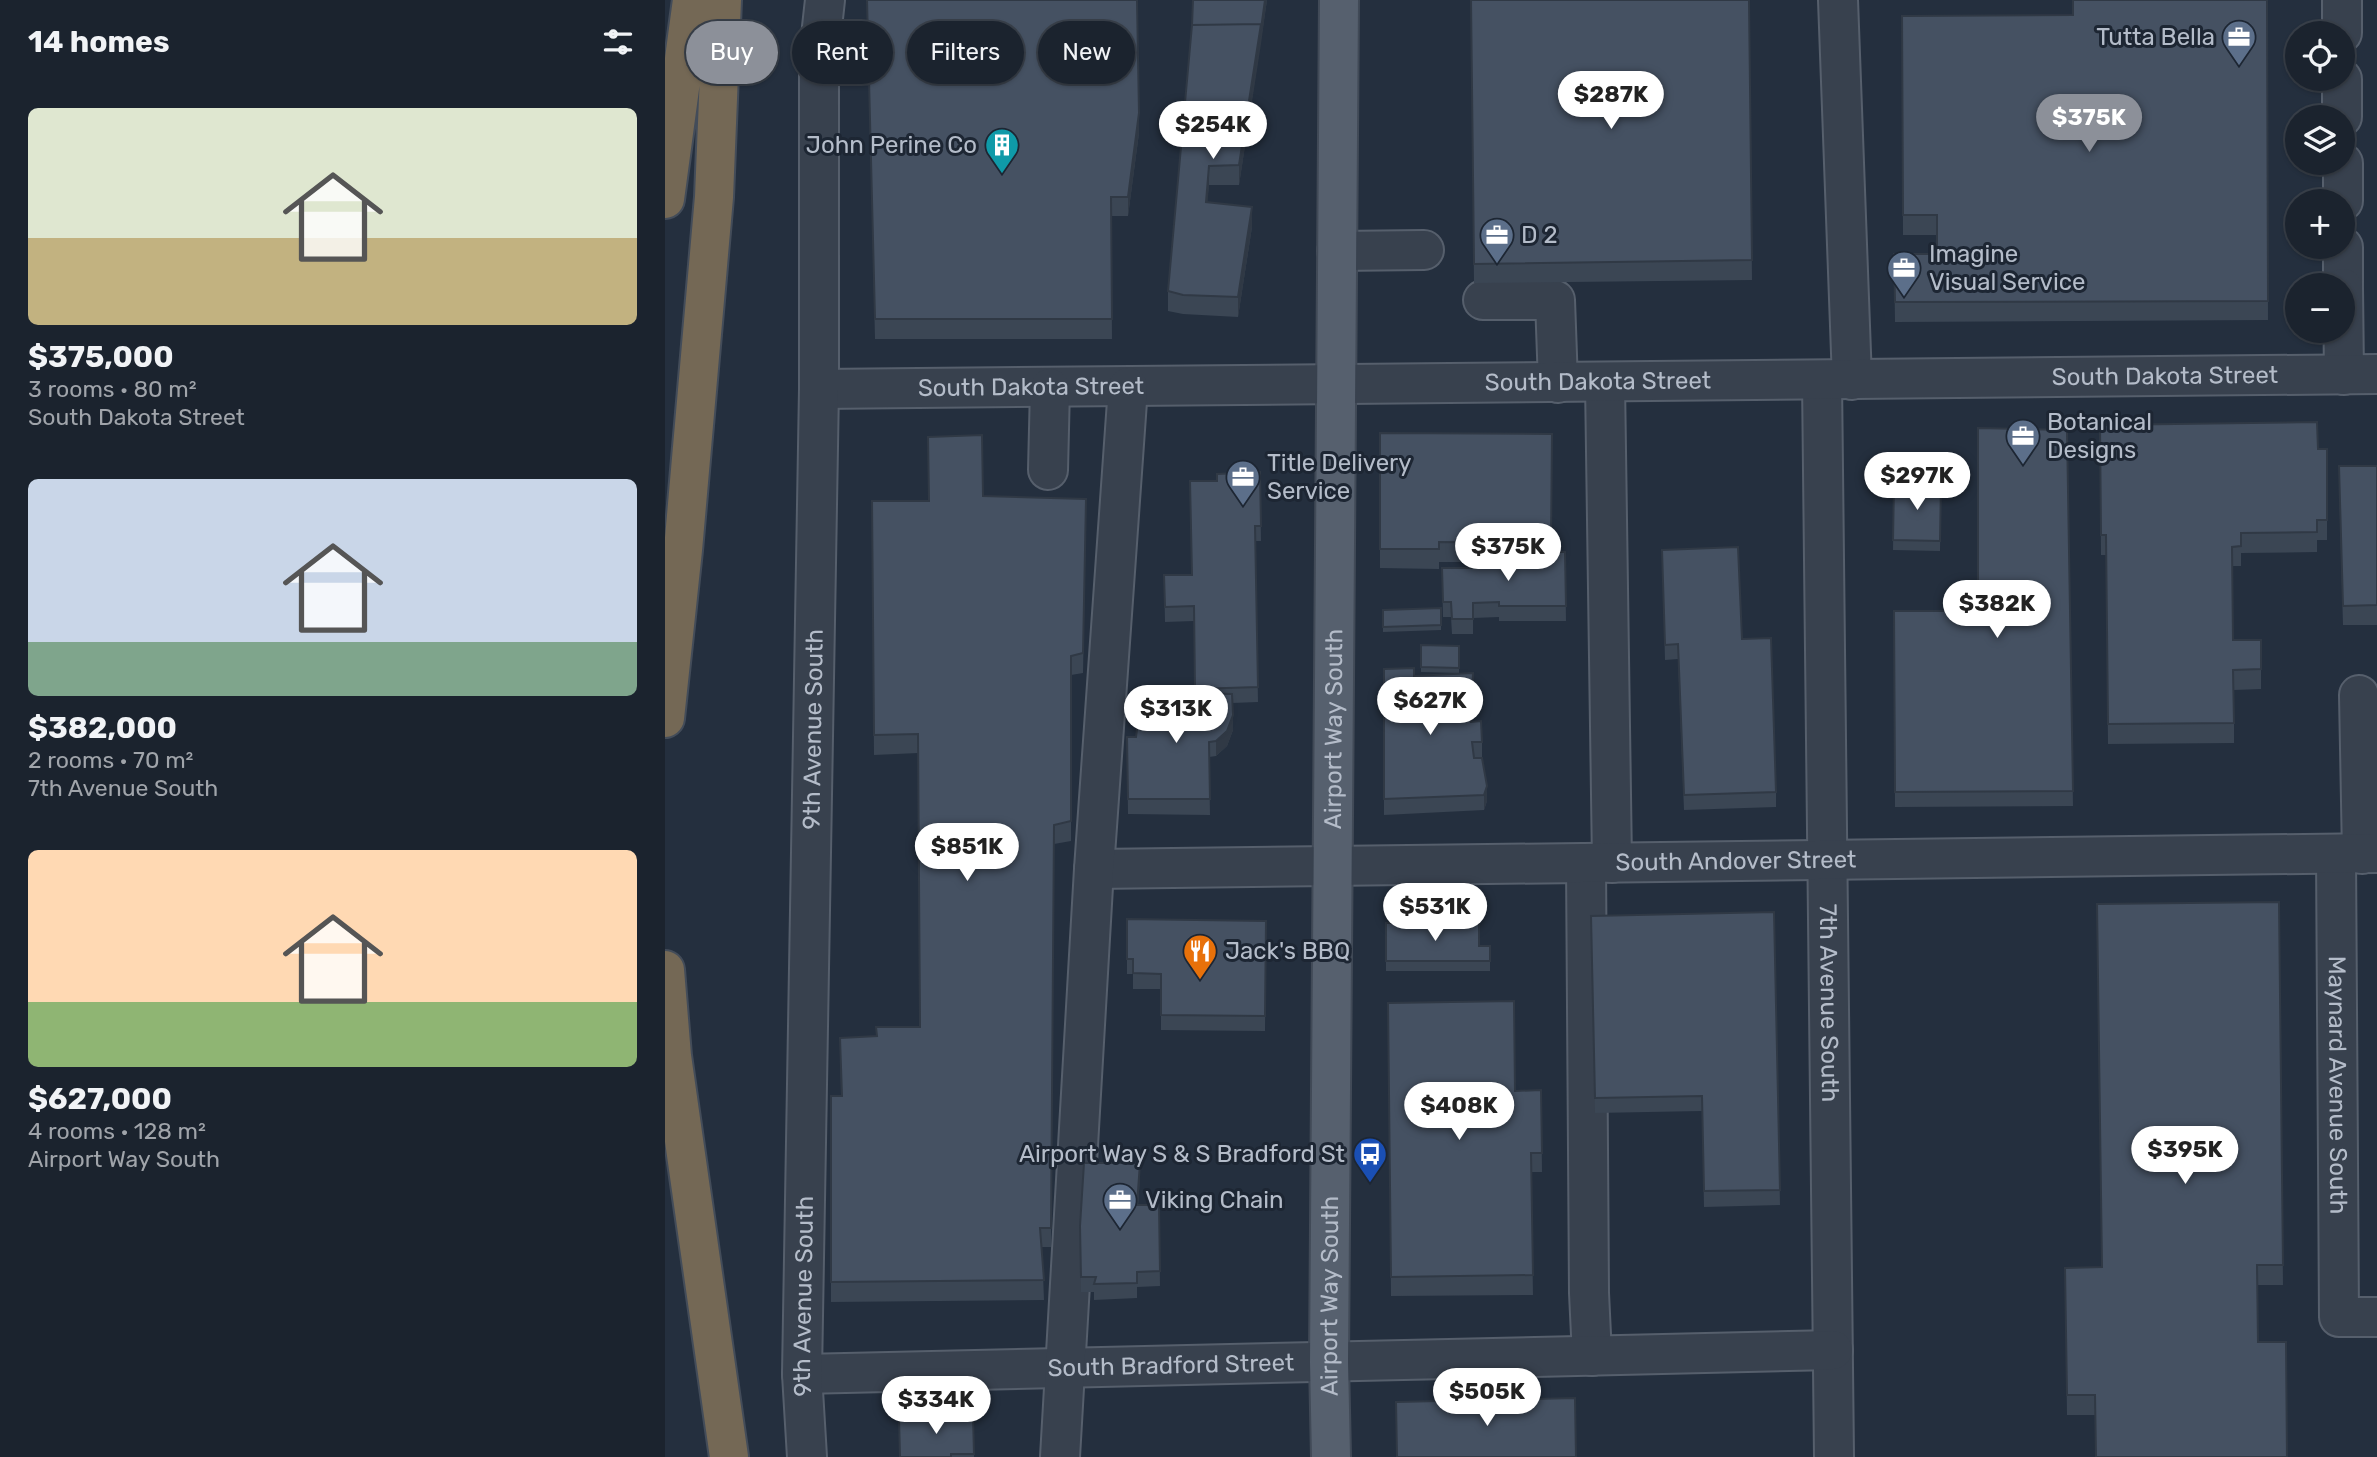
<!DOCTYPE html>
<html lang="en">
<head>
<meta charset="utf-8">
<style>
  :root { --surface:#1b232e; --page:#242b36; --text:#f1f3f6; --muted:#a0a4aa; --line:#39404a; --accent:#8c9099 }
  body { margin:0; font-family:Rubik,sans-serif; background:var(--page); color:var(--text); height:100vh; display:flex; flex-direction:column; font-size:26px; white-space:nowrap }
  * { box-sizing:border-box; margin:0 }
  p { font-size:23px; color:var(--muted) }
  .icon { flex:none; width:38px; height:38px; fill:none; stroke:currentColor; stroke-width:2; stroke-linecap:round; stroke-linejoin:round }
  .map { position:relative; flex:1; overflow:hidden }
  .drawer { display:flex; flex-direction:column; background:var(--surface); width:665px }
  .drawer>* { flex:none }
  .banner { position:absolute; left:21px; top:21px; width:665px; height:63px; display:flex; gap:14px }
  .buttons { position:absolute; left:1620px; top:21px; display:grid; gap:14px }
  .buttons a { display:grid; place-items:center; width:70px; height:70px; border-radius:50%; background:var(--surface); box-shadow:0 2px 5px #0004,0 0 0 2px var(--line); font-size:35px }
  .price { position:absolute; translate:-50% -60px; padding:0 16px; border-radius:24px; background:#fff; color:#222; font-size:23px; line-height:46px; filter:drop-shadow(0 2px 4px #0008) }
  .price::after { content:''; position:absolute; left:50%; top:42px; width:21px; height:16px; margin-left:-10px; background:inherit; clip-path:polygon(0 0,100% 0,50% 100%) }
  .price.current { background:var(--accent); color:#fff }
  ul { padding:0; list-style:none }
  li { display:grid; align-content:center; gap:14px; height:371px; padding:0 28px }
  li span { display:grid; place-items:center; height:217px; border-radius:10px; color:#555 }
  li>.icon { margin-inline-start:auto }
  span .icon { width:126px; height:126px; fill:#fffc; stroke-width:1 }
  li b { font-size:30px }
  h2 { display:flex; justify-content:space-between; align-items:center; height:84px; padding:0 28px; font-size:30px }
  .tag { padding:0 24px; border-radius:32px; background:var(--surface); box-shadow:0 2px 5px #0004,0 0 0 2px var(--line); font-size:24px; line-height:63px }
  .tag.current { background:var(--accent); color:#fff }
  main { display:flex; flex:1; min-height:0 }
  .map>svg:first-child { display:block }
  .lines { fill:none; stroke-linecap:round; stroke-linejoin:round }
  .minor-casing { stroke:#565f6c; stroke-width:42 }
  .major-casing { stroke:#414a57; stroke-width:42 }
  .highway-casing { stroke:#434c59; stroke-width:42 }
  .minor { stroke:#38414e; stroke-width:38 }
  .major { stroke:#56606e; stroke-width:38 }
  .highway { stroke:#746855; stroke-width:38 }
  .wall { fill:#3b4654 }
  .shaded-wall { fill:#303945 }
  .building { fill:#455162; stroke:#303945; stroke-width:2 }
  .labels { text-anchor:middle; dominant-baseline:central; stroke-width:6; stroke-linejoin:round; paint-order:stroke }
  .poi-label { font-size:24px; fill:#b4bcc9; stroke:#1d2633; text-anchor:start }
  .street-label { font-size:24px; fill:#b4bcc9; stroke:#1d2633 }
</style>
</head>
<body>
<main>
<section class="drawer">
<h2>14 homes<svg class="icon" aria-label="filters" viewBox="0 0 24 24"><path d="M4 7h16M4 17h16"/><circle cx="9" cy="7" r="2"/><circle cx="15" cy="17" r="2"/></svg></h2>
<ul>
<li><span style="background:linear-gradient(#dfe7d0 60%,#c2b280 0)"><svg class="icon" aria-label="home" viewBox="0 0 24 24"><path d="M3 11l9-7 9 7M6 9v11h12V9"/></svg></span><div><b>$375,000</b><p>3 rooms · 80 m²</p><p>South Dakota Street</p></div></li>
<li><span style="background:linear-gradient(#c9d6e8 75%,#7fa58c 0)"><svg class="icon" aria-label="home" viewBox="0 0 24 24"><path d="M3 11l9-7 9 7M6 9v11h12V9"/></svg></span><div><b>$382,000</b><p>2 rooms · 70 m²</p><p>7th Avenue South</p></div></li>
<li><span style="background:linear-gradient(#ffd9b3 70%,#8fb573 0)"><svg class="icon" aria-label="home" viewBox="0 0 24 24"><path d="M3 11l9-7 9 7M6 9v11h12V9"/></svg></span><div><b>$627,000</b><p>4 rooms · 128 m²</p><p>Airport Way South</p></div></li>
</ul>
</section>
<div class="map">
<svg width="1712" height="1457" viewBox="0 0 1712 1457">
  <rect width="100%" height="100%" fill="#242f3e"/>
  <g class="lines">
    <g class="minor-casing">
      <g id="minor">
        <path d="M1173,0L1187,380"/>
        <path d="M1677,0V33"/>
        <path d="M1677,79V117"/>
        <path d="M1678,163V201"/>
        <path d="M1678,247V285"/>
        <path d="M672,251L759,250"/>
        <path d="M1678,288L1679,375"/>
        <path d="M818,300H890L893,383"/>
        <path id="s1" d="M1157,380L1169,1457"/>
        <path d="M940,382L947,863"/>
        <path id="s2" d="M154,389L1712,374"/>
        <path d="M383,470L385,388"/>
        <path d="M1694,695L1697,854"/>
        <path id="s3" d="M1671,854L1674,1317H1712"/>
        <path d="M921,863L924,1293L927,1356"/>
        <path id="s4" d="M429,869L1712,853"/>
        <path id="s5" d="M137,1374L1168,1350"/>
        <path id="s6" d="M142,1457L137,1374L154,389V54L160,0"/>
        <path d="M395,1457L429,869L463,387"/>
      </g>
    </g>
    <g class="major-casing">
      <g id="major">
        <path id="s7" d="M666,1457L664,1362L674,0"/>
      </g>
    </g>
    <g class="highway-casing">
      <path id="highway" d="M0,199L27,0
        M0,718L18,550L49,197L57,0
        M0,970L7,1056L64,1457"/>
    </g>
    <use href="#minor" class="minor"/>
    <use href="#major" class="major"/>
    <use href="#highway" class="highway"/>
  </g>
  <path class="wall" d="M202,0L474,133L463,216H446L447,339H210Z
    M528,0H602L574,185H544L542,202L587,227L573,317L518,314L503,311V291L527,25Z
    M806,0H1084L1087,280L809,283Z
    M1602,0L1603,320L1230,322L1229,254H1272V235H1238L1237,16L1408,15Z
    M1435,425L1653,449H1662V540H1652V552L1576,553V566H1567L1568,640L1596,669V689L1569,690V743L1443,744L1441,555H1436Z
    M1402,430L1408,806L1230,807L1229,611H1313Z
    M715,433L887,434L886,552H900L901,621H834V617L808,618V634H787L786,617H778L777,568H830V562H774V569L715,568Z
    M1712,466V625H1678L1674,486Z
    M595,472L596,541H590L593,702L567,703L568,730L562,746L551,756L544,757L545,815L463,814L462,737H471L530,693L529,621L500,622L499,575H527L552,481Z
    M1229,483L1276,484L1275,551L1228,550Z
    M318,496L421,519L418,673L406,675V841L389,844L386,1247H377L379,1300L166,1302V1096H176L175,1038L211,1036V1027H255L253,753L209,755L207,501H264Z
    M997,550L1077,639L1111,792V807L1019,810L1013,659L1000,660Z
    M776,608V630L718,632V610Z
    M756,645L794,646V673L756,672Z
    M719,669L808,689L807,722L817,742V757H809L822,801L819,810L719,815Z
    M1614,902L1618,1285H1592L1430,1415H1402L1400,1268L1436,1267Z
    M1109,912L1115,1205L1039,1207L1037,1111L930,1113L926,916Z
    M462,919L601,921L600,1031L496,1030V989H468V974H462Z
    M721,923L814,946H825V971H721Z
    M723,1003L850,1091L876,1090L877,1172H866L868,1295L726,1296Z
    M475,1178L473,1205H494L495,1286L472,1287V1298L429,1300V1292H416L415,1226Z
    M308,1416L309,1457H234Z"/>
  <path class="shaded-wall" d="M600,0H602L596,44L574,185V165Z
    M474,113V133L463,216V197Z
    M544,166V185L541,222V202Z
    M587,207V227L573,317V297Z
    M568,715V730L562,746L551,756V741Z
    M822,786V801L819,810V795Z
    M475,1163V1178L472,1220V1205Z"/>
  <path class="building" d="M202,0H472L474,113L463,197H446L447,319H210Z
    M528,0H600L596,29V24L527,25Z
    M806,0H1084L1087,260L809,264Z
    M1408,0H1602L1603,301L1230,302L1229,254H1272V215H1238L1237,16L1408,15Z
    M596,24L574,165L544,166L541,202L587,207L573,297L518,295L503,291L527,25Z
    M1652,422L1653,449H1662V520H1652V532L1576,533V546L1567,547L1568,640H1596V669L1568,670L1569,723L1443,724L1441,535H1436L1435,425Z
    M1313,428L1402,430L1408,791L1230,792L1229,611H1313Z
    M715,433L887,434L886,543L774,542V549H715Z
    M317,435L318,496L421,499L418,653L406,656V821L389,825L386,1228H375L379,1280L166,1282V1096H177L175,1038L212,1036L211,1027H255L253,734L209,735L207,501H264L263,437Z
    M1674,466H1712V605L1678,606Z
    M595,472L596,526H590L593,687L530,689L529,606L500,607L499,575H527L525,481H552V474Z
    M1229,483L1276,484L1275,541L1228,540Z
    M1073,547L1077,639L1106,638L1111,792L1019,795L1013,644L1000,645L997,550Z
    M830,552H900L901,606H834V602L808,603V619H787L786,602H778L777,568H830Z
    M776,608V625L718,627V610Z
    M756,645L794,646V668L756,667Z
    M749,668V676L808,673L806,722L816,721L817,742H807L809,758H817L822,786L819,795L719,799V669Z
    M477,692L567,694L568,715L562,731L551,741L544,742L545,799H463L462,737H471Z
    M1614,902L1618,1265H1592L1593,1342H1621L1622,1457H1431L1430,1395H1402L1400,1268L1437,1267L1432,904Z
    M1109,912L1115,1190L1039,1191L1037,1096L930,1098L926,916Z
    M462,919L601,921L600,1016L496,1015V974L468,973V959H462Z
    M721,923H814V946H825V961H721Z
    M849,1001L850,1091L876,1090L877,1153H866L868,1275L726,1277L723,1003Z
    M419,1163H475L472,1205H494L495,1271L472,1272V1283L429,1284L431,1277H416L415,1226Z
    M910,1398L911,1457H732L731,1402Z
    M308,1416L309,1454H286V1457H235L234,1417Z"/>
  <defs>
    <g id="office-pin" transform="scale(1.75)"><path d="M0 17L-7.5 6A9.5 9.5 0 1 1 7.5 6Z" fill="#5c6f8a" stroke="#1d2633"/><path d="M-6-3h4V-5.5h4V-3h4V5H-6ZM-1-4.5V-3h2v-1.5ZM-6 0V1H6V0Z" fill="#fff"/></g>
    <g id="building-pin" transform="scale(1.75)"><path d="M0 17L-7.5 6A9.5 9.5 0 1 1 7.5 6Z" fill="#0f9aa8" stroke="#1d2633"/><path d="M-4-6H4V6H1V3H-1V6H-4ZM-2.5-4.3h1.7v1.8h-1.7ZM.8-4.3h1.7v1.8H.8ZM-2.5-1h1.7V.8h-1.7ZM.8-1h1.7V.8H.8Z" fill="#fff"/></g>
    <g id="restaurant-pin" transform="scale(1.75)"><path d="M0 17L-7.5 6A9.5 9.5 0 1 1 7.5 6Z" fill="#e8710a" stroke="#1d2633"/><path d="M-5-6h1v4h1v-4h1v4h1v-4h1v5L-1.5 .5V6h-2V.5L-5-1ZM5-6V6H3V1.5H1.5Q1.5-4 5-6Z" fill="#fff"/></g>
    <g id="bus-pin" transform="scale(1.75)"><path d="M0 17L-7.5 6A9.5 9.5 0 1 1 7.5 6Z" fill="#1a4fb4" stroke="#1d2633"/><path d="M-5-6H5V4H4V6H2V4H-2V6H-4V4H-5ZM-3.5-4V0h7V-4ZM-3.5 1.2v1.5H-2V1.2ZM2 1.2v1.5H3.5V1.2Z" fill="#fff"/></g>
  </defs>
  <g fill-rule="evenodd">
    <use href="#office-pin" x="1574" y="37"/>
    <use href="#building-pin" x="337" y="145"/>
    <use href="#office-pin" x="832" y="235"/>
    <use href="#office-pin" x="1239" y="268"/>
    <use href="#office-pin" x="1358" y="436"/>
    <use href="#office-pin" x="578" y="477"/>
    <use href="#restaurant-pin" x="535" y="951"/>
    <use href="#bus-pin" x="705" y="1154"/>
    <use href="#office-pin" x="455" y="1200"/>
  </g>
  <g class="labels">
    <g class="poi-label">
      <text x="1550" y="37" text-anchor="end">Tutta Bella</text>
      <text x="312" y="145" text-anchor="end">John Perine Co</text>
      <text x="856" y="235">D 2</text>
      <text x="1264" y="254">Imagine<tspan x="1264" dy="28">Visual Service</tspan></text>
      <text x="1382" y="422">Botanical<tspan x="1382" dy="28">Designs</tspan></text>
      <text x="602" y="463">Title Delivery<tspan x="602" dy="28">Service</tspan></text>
      <text x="560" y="951">Jack's BBQ</text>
      <text x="680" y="1154" text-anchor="end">Airport Way S &amp; S Bradford St</text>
      <text x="480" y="1200">Viking Chain</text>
    </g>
    <g class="street-label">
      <text stroke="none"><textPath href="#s2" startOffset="1346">South Dakota Street</textPath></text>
      <text stroke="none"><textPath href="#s2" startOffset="779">South Dakota Street</textPath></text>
      <text stroke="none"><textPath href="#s2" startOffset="212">South Dakota Street</textPath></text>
      <text stroke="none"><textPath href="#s6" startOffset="728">9th Avenue South</textPath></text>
      <text stroke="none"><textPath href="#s7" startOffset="728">Airport Way South</textPath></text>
      <text stroke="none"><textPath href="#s4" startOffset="642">South Andover Street</textPath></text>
      <text stroke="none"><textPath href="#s1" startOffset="623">7th Avenue South</textPath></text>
      <text stroke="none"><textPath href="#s3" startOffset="231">Maynard Avenue South</textPath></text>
      <text stroke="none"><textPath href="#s6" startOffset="161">9th Avenue South</textPath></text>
      <text stroke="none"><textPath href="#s7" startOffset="161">Airport Way South</textPath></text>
      <text stroke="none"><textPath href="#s5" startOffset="369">South Bradford Street</textPath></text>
    </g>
  </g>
</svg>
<div class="buttons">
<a><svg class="icon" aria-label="locate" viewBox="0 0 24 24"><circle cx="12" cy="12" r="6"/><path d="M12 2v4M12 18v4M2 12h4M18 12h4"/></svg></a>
<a><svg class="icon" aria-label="layers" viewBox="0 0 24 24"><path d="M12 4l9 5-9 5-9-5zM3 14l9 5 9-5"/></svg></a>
<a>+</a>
<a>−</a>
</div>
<b class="price" style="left:946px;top:131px">$287K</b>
<b class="price current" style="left:1424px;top:154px">$375K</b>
<b class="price" style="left:548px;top:161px">$254K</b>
<b class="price" style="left:1252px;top:512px">$297K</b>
<b class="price" style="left:843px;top:583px">$375K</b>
<b class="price" style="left:1332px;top:640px">$382K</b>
<b class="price" style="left:765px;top:737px">$627K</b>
<b class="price" style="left:511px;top:745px">$313K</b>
<b class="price" style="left:302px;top:883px">$851K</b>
<b class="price" style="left:770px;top:943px">$531K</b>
<b class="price" style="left:794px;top:1142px">$408K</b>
<b class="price" style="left:1520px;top:1186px">$395K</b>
<b class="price" style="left:822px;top:1428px">$505K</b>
<b class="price" style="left:271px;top:1436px">$334K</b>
<div class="banner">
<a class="tag current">Buy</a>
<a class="tag">Rent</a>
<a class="tag">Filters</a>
<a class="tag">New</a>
</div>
</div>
</main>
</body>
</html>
